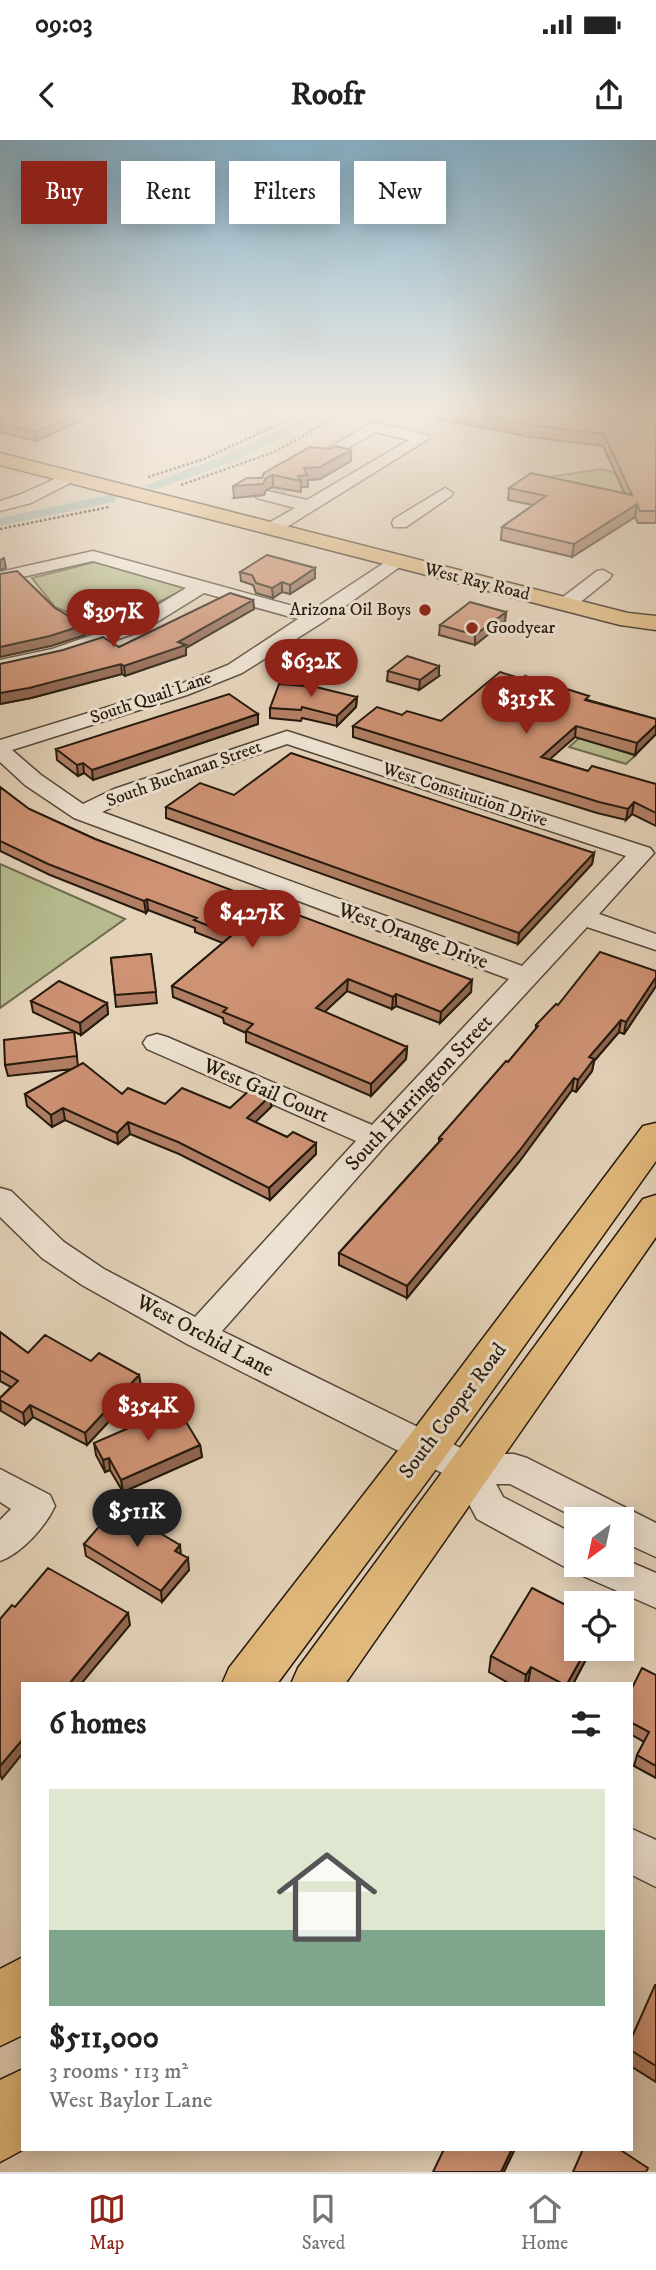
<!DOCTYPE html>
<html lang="en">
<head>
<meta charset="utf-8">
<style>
  :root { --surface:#fff; --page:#f6f6f6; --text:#222; --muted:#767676; --line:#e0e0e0; --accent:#8f2418 }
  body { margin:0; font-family:"IM FELL DW Pica",serif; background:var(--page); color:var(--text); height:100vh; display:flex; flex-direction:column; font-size:26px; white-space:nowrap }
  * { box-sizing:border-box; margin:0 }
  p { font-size:23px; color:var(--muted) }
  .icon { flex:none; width:38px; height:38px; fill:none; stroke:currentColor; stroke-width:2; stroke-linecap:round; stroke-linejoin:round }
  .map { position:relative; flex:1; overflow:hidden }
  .side { position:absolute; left:21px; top:1542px; width:612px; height:469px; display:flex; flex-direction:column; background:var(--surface); border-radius:0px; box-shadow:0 4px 18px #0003 }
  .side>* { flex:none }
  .guide { position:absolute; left:21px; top:21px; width:614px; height:63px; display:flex; gap:14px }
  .needle { width:46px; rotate:213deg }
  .buttons { position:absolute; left:564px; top:1367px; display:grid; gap:14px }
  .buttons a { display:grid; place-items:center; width:70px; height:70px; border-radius:0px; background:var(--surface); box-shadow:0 4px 18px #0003; font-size:35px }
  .price { position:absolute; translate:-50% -60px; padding:0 16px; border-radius:24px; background:var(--accent); color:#fff; font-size:23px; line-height:46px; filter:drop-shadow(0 2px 4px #0008) }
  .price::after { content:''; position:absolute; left:50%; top:42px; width:21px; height:16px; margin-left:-10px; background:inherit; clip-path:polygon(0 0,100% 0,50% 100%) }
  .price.selected { background:#222; color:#fff }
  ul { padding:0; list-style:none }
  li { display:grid; align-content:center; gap:14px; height:371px; padding:0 28px }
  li+li { border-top:2px solid var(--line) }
  li span { display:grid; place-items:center; height:217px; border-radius:0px; color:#555 }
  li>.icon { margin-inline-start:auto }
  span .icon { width:126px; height:126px; fill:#fffc; stroke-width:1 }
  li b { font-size:30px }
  h2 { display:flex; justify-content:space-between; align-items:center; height:84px; padding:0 28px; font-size:30px }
  .pill { padding:0 24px; border-radius:0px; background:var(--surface); box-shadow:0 4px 18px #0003; font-size:24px; line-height:63px }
  .pill.selected { background:var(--accent); color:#fff }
  .status { display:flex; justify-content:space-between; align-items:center; height:49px; padding:0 35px; background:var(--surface); direction:ltr }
  .status svg { height:19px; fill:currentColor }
  header { display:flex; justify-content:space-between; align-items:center; height:91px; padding:0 28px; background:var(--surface); font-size:32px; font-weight:700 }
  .dock { display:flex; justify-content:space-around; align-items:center; height:98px; border-top:2px solid var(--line); background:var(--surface); font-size:19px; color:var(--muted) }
  .dock a { display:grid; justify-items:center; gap:4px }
  .dock .selected { color:var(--accent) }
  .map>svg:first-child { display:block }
  .green { fill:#b6bb8e; stroke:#6d6a4d; stroke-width:2 }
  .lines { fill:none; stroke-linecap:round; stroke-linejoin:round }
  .canal { fill:#95b8af; fill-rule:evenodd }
  .minor-tunnel { stroke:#bead96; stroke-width:17; stroke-dasharray:17 9; stroke-linecap:butt }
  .minor-casing { stroke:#544737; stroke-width:3 }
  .major-casing { stroke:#24190c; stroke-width:3 }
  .path { stroke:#24190c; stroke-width:2.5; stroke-dasharray:2.5 2; stroke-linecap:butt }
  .minor { fill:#ede2d2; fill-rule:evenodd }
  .major { fill:#e2b97c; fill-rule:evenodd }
  .wall { fill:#b17e64; stroke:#24190c; stroke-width:2 }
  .shaded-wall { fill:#906651; stroke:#24190c; stroke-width:2 }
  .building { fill:#ce9274; stroke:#24190c; stroke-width:2 }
  .poi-dot { fill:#8f2418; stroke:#ede2d2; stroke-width:2.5 }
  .labels { text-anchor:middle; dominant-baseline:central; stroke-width:6; stroke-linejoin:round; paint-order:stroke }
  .far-street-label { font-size:18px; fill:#24190c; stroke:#ede2d2 }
  .far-poi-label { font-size:18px; fill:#24190c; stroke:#ede2d2; text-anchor:end }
  .street-label { font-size:21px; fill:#24190c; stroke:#ede2d2 }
</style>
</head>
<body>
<div class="status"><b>09:03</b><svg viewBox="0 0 49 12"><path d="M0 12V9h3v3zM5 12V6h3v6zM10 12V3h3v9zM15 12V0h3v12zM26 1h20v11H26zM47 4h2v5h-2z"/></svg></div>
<header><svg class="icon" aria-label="back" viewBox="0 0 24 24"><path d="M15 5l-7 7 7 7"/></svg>Roofr<svg class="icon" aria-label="share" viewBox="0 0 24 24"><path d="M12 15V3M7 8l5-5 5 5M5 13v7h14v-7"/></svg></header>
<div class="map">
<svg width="656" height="2032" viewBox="0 0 656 2032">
  <rect width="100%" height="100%" fill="#e4d2b9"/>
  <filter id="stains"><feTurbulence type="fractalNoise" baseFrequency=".00286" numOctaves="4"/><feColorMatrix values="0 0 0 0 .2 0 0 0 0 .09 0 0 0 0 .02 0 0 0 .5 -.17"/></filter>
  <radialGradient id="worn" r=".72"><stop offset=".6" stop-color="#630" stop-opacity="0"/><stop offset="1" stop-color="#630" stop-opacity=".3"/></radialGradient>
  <path class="green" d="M603,329L615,333L627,358L541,338Z
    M95,422L187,448L106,488L55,467L32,438Z
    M579,598L636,615L626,624L569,607Z
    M0,724L125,779L0,868Z"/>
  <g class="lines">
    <path class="canal" d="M314,272H331L238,320L156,349L151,350L144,346L228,314Z
      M109,355L114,356L116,359L114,362L0,386V378Z"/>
    <path class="minor-tunnel" d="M278,343L284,354"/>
    <g class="minor-casing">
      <path id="minor" d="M374,282L427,295L430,298L277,393H265L262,389L265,385L295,368L257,358L255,355L257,352L263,350L307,360L409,300L376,292L330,318L324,320L316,315Z
        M70,332L76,334L78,337L76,340L31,363L0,371V361L19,355Z
        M445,348L453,353L451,356L406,387H394L392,383L394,379Z
        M93,411L311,471L393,417H405L408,421L323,482L242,533L187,555L12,610L41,635L83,664L114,649L287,591L650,708L654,713L599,774L656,794V810L587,787L386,1005L222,1191L473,1314H514L527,1318L656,1383V1417L621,1401V1379H578L510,1344H496L503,1357L576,1395V1424H621V1418L656,1433V1468L583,1436L579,1429L563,1426L477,1379L456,1340L187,1204L82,1145L42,1118L0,1077V1048L11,1051L64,1102L104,1129L195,1177L356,1001L147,909L143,903L147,897L157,894L167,897L372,985L509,839L74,678L25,645L0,622V600L173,547L228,525L298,479L204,453L144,490L64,518L0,532V520L52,509L130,482L186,448L93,421L0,442V432ZM287,604L626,716L522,826L102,672L130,659Z
        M603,430L612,435L609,439L573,468H559L557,464L559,460L597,431Z
        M0,1329L50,1355L55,1366C45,1387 22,1413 0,1421V1380L11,1369L0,1362Z
        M632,1689L656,1700V1747L632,1735Z"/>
    </g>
    <g class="major-casing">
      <path id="major" d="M0,313L628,473L656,476V490L620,485L0,325Z
        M656,983V1021L442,1321L277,1544H222L229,1528L410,1295L643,986Z
        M656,1055V1097L345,1544H291L298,1528L643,1059Z
        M23,1817V1895L0,1906V1829Z
        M23,1929L24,2009L0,2022V1940Z"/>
    </g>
    <path class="path" d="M148,337L204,319L305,272
      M181,345L274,312L346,272
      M0,389L109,367"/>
    <use href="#minor" class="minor"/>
    <use href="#major" class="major"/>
  </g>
  <path class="wall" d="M0,272L78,279V282L36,301L0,292Z
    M430,272H571L591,275L656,274V383H638L635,377L572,417L501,400L502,387L533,365L508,360L509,348L625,354L603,306L530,297L436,278Z
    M574,272H656L590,273Z
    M330,309L351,310V321L320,339L308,340V347H301V352L273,347L266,350L264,355L234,358L262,338Z
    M315,428V438L290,454L282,452L273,458L256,453L253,445L241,441L240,432Z
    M253,460L254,469L186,508V515L125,536L122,534L31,558L0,564V524L119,507Z
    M506,472L505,481L475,505L439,495L440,485Z
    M388,531L439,536L419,550L387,541Z
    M357,557L356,567L337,586L302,578L301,581L270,578V568Z
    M588,560L656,579V594L635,615L575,597L549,619L588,631L656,644V686L632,674L626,680L597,673L353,597V586L402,575L441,581Z
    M258,574V584L93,640L84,633L78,636L57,620L56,609Z
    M0,647L29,669L95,699L471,852L440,883L396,866L392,869L347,851L324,872L407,907L406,919L371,956L246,902V893L224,883L223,878L173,857L172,846L223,803L195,792V788L148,770L146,773L50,735L0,711Z
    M234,655L594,713L592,724L518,804L166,678V667Z
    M151,814L157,863L116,867L111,818Z
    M656,831V846L624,894L619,892L594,921L592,931L576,952L572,950L519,1022L407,1158L339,1125V1113L439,1002V998L508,922L536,889V885L558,865Z
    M31,861L107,863L108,874L81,895L33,872Z
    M74,892L78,926L122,954L165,964L230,968L271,967L255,982L287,997L316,1003V1014L270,1060L179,1014L130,994L118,1004L65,980L52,987L27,966L25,954L73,929L8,936L5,925Z
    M0,1192L28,1213L91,1221L139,1235L141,1247L87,1305L33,1277L25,1285L1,1271L0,1258L11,1247L0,1241Z
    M94,1303L200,1305L202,1317L123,1352L110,1330L105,1332L96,1315Z
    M84,1404L181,1414L189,1430L162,1462L86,1416Z
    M592,1508L573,1544H530L528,1543V1544H510L489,1532L491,1516Z
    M656,1535V1638L634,1626L637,1615L644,1602L632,1595V1548Z
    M656,1845V1942L632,1927V1897Z"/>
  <path class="shaded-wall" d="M73,272H92L78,279V282L36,301L35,292Z
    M351,310V321L320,339L308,340V347H301V341L298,336L304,328Z
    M273,335V347L266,350L264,355L234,358L233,346Z
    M637,364L635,377L572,417L574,404Z
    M4,418L6,428L0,430V420Z
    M315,428V438L290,454V445Z
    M282,442V452L273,458L272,448Z
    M253,460L254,469L186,508V515L125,536L124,526L178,502Z
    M506,472L505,481L475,505V495Z
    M84,485L85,495L51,506L0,517V507Z
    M121,524L122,534L31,558L0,564V553Z
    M439,526V536L419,550L420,540Z
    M357,557L356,567L337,586V576Z
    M258,574V584L93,640L92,630Z
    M656,585V594L635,615L637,603Z
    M576,586L575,597L540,628L541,617Z
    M83,623L84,633L78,636L77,625Z
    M634,662L632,674L626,680L628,669Z
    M594,713L592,724L518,804L519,793Z
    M147,759L148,770L146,773L144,761Z
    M656,837V846L624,894L626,882Z
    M348,839L347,851L316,880V868Z
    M472,840L471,852L440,883L441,872Z
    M396,854V866L392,869L393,857Z
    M107,863L108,874L81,895L80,883Z
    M621,880L619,892L594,921L592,931L576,952L578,940L589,917Z
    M407,907L406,919L371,956V944Z
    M574,938L572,950L519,1022L407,1158V1146Z
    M271,955V967L247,990V978Z
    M63,968L65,980L52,987L51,975Z
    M128,982L130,994L118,1004L117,993Z
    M316,1003V1014L270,1060L269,1048Z
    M139,1235L141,1247L87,1305L85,1293Z
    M30,1265L33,1277L25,1285L23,1273Z
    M200,1305L202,1317L123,1352L121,1340Z
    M109,1318L110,1330L105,1332L103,1320Z
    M180,1405L181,1416L175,1411Z
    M188,1418L189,1430L162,1462L161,1451Z
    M128,1473L130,1485L81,1544H69Z
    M587,1508H592L573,1544H567Z
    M531,1527L528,1543L525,1544L526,1535Z
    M23,1599V1613L2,1639L0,1634V1626Z
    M512,2009H515L504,2032H501Z"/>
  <path class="building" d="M0,272H73L72,273L78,274L35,292L0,284Z
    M466,272H571L591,275L656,274V371H640L637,364L574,404L502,387L546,356L509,348L531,333L632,355L604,294L531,285Z
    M336,306L351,310L320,327L304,328L307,335L298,336L301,341L273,335L266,338L263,344L233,346L247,338H262L264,333L310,307L330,309Z
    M267,415L315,428L290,445L282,442L272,448L256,443L252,435L240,432Z
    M17,431L55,468L84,485L50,496L0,507V434Z
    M230,453L253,460L178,502L186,505L124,526L121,524L29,548L0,553V524L63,510L103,497L119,507Z
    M470,462L506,472L475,495L440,485Z
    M407,516L439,526L420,540L388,531Z
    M500,532L522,539L525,536L589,556L585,560L656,579V585L637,603L576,586L541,617L588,631L592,626L656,644V673L634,662L628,669L599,662L353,586L377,567L402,575L407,571L441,581Z
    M279,544L316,547L357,557L337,576L302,567L301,570L270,568Z
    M229,554L258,574L92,630L83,623L77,625L56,609Z
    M291,613L594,713L519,793L166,667L200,643L234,655Z
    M0,647L29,669L95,699L472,840L441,872L396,854L393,857L348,839L316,868L407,907L371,944L246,891L253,884L223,872L227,868L172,846L232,795L194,780L197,778L147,759L144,761L48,724L0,701Z
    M600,812L656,831V837L626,882L621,880L589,917L594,919L578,940L574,938L520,1010L407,1146L339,1113L442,999L439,998L506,921L508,922L538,886L536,885L556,864L558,865Z
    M151,814L156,852L115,855L111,818Z
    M59,841L107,863L80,883L31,861Z
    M74,892L77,916L5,925L4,900Z
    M83,923L122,954L128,948L165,964L182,948L230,968L253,947L271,955L247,978L287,997L293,992L316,1003L269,1048L178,1002L128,982L117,993L63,968L51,975L25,954Z
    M0,1192L28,1213L45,1195L91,1221L99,1213L139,1235L85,1293L30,1265L23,1273L0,1260V1258L18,1241L0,1230Z
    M177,1267L200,1305L121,1340L109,1318L103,1320L94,1303Z
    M116,1367L180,1405L175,1411L188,1418L161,1451L84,1404Z
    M48,1428L128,1473L69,1544H23V1599L0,1626V1479L12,1465L15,1467Z
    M532,1448L576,1470V1508H587L567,1544H563L531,1527L526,1535L491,1516Z
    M642,1528L656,1535V1626L637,1615L649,1592L632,1583V1548Z
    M655,1845H656V1926L632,1911V1897Z
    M444,2009H512L501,2032H433Z
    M583,2009H619L648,2028L646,2032H573Z"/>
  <linearGradient id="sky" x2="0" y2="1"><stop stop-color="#87b6d1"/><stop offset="0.49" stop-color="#f3ebe0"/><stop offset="1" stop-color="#f3ebe0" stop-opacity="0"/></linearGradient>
  <rect width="656" height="557" fill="url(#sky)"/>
  <g class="poi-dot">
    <circle cx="425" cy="470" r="7"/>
    <circle cx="472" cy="488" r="7"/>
  </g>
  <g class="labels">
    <g class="far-street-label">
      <text transform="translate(477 442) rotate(14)">West Ray Road</text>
      <text transform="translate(151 558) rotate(-19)">South Quail Lane</text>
      <text transform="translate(184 634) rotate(-20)">South Buchanan Street</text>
      <text transform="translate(465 655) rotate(18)">West Constitution Drive</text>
    </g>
    <g class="far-poi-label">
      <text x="411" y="470">Arizona Oil Boys</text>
      <text x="486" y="488" text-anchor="start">Goodyear</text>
    </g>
    <g class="street-label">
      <text transform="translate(413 796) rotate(20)">West Orange Drive</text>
      <text transform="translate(266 951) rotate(23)">West Gail Court</text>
      <text transform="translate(419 953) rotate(-47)">South Harrington Street</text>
      <text transform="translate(205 1196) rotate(28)">West Orchid Lane</text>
      <text transform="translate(453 1271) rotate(-53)">South Cooper Road</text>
    </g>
  </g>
  <rect width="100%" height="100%" filter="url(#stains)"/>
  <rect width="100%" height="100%" fill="url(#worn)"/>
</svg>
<div class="buttons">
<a><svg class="needle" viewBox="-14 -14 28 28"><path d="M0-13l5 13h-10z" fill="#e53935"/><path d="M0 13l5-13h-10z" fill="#767676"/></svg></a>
<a><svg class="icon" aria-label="locate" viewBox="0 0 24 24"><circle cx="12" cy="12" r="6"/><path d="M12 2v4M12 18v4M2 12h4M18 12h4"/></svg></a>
</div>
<b class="price" style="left:113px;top:509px">$397K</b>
<b class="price" style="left:311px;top:559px">$632K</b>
<b class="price" style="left:526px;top:596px">$315K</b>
<b class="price" style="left:252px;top:810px">$427K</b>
<b class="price" style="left:148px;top:1303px">$354K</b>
<b class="price selected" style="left:137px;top:1409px">$511K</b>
<div class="guide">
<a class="pill selected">Buy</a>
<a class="pill">Rent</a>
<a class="pill">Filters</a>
<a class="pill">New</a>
</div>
<section class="side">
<h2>6 homes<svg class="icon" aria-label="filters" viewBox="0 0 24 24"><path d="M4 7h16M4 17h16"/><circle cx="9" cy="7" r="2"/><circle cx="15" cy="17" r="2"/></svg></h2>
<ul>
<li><span style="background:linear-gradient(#dfe7d0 65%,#7fa58c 0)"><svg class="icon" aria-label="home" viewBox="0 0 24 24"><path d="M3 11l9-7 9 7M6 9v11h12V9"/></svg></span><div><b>$511,000</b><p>3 rooms · 113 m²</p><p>West Baylor Lane</p></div></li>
</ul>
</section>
</div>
<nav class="dock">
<a class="selected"><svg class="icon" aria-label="map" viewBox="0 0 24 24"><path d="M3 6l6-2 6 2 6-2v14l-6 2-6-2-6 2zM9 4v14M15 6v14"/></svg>Map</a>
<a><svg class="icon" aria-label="saved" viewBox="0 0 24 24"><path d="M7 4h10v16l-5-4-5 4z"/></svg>Saved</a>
<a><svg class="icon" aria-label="home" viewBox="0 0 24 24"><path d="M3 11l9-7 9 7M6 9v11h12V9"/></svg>Home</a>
</nav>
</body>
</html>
